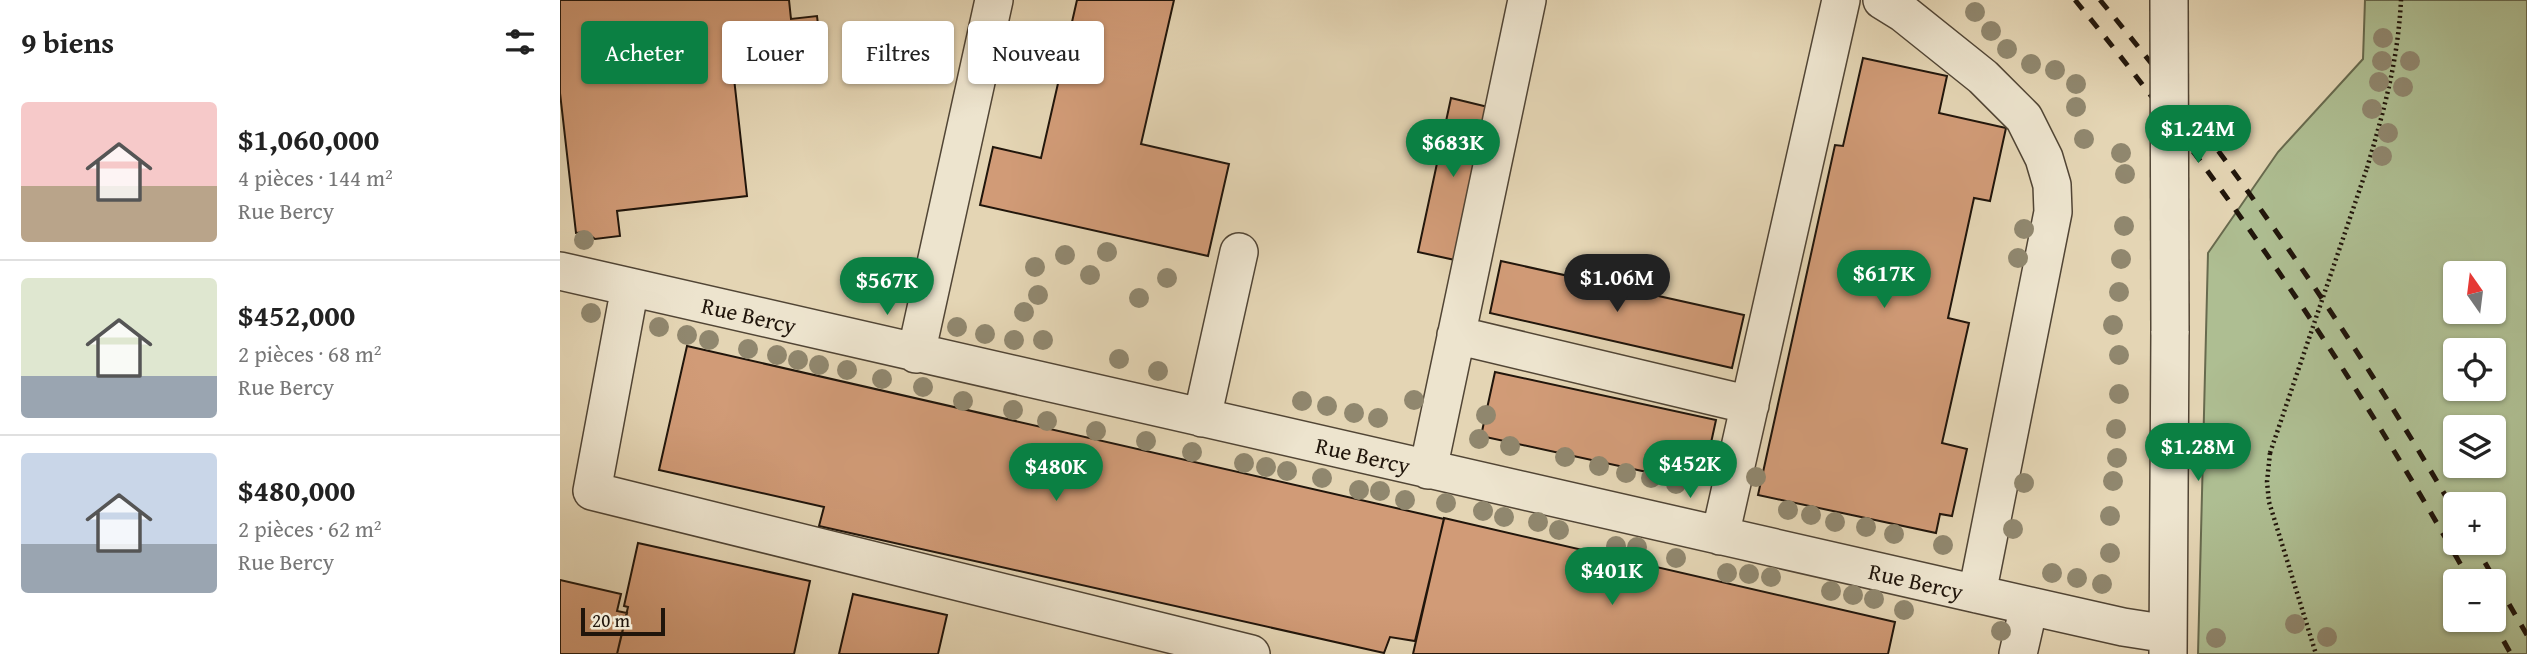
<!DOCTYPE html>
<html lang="fr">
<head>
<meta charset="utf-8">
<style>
  :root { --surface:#fff; --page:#f6f6f6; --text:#222; --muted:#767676; --line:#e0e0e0; --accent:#0b8043 }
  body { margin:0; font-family:"Gentium Book Plus",serif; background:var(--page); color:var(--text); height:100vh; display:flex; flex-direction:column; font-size:26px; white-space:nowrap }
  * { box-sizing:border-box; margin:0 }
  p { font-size:23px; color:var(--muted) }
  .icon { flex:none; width:38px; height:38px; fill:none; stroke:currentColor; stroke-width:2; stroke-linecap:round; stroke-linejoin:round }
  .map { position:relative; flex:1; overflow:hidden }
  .panel { display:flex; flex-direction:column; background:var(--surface); width:560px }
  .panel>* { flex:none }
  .banner { position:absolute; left:21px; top:21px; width:665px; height:63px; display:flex; gap:14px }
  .needle { width:46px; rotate:346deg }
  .buttons { position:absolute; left:1883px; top:261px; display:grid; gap:14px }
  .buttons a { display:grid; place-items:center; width:63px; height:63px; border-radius:7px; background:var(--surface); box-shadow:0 2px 5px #0004; font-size:35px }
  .scale { position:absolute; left:21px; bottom:18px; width:84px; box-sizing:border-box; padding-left:7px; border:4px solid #20150b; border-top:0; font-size:19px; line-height:24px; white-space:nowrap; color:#20150b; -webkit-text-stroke:5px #ede4ce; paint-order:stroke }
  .price { position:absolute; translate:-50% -60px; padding:0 16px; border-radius:24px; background:var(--accent); color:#fff; font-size:23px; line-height:46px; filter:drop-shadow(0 2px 4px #0008) }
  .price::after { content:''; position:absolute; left:50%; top:42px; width:21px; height:16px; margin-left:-10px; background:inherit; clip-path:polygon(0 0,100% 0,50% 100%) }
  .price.current { background:#222; color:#fff }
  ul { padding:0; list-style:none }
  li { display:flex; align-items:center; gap:21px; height:175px; padding:0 21px }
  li+li { border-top:2px solid var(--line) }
  li span { display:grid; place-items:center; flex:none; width:196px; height:140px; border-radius:7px; color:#555 }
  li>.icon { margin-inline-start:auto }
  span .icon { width:84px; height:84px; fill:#fffc; stroke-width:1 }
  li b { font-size:30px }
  h2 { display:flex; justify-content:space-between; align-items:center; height:84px; padding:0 21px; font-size:30px }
  .tag { padding:0 24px; border-radius:7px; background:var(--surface); box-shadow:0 2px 5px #0004; font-size:24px; line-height:63px }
  .tag.current { background:var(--accent); color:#fff }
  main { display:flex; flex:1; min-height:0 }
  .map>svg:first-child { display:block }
  .green { fill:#aebe92; stroke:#676a4e; stroke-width:2; fill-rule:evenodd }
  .building { fill:#d19b77; stroke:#20150b; stroke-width:2 }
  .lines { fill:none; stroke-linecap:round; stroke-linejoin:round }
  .minor-casing { stroke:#514535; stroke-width:40 }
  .path { stroke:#20150b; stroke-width:4.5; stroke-dasharray:2 3.5; stroke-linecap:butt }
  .minor { stroke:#ede4ce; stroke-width:37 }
  .rail { stroke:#20150b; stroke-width:5; stroke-dasharray:12 12; stroke-linecap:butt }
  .minor-bridge-casing { stroke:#514535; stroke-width:40; stroke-linecap:butt }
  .path-bridge { stroke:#20150b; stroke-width:4.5; stroke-dasharray:2 3.5; stroke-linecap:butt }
  .minor-bridge { stroke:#ede4ce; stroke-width:37 }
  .tree { fill:#90876e }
  .labels { text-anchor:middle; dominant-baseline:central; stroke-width:5; stroke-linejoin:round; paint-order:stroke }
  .street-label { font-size:23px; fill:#20150b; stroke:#ede4ce }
</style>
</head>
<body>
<main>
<section class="panel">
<h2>9 biens<svg class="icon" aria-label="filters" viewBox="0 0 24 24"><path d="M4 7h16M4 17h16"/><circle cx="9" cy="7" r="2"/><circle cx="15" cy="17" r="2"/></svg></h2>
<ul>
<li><span style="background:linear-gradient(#f6c9c9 60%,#b9a48a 0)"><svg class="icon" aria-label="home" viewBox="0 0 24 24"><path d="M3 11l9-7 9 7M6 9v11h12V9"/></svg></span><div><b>$1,060,000</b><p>4 pièces · 144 m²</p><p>Rue Bercy</p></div></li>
<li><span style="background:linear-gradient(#dfe7d0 70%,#9aa5b1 0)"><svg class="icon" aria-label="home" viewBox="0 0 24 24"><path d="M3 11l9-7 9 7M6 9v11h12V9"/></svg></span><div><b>$452,000</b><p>2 pièces · 68 m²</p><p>Rue Bercy</p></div></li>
<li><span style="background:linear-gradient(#c9d6e8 65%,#9aa5b1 0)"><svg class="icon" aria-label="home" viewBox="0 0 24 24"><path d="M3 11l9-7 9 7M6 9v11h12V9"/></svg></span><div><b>$480,000</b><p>2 pièces · 62 m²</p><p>Rue Bercy</p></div></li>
</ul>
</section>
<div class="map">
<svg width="1967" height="654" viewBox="0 0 1967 654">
  <rect width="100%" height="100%" fill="#e4d5b4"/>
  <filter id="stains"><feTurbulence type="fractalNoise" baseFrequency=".00286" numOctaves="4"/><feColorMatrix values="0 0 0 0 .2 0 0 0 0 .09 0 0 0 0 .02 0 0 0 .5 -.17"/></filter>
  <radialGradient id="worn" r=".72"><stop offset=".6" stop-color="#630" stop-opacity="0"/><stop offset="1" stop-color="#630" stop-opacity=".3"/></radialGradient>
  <path class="green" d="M1805,0H1967V654H1638L1648,253L1718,152L1803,59ZM1895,273H1934V312H1895ZM1895,350H1934V388H1895ZM1895,427H1934V466H1895ZM1895,504H1934V542H1895ZM1895,581H1934V620H1895Z"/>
  <path class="building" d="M0,0H229L231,19L257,16L263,67L174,78L187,196L57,211L60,236L35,239L26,232L16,233L0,93Z
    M517,0H614L581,144L669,164L648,256L420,205L433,147L481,158Z
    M1303,58L1387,76L1379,113L1446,128L1430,201L1414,198L1388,318L1409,323L1382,443L1407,449L1392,516L1380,514L1376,533L1198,495L1275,145L1283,146Z
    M891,98L928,107L895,260L858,252Z
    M941,261L1184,315L1172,368L930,313Z
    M127,346L884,519L855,641L830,637L824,653L259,526L264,507L99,470Z
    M935,372L1156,420L1142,484L921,436Z
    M884,518L1335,622L1328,654H853Z
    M78,543L250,581L234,654H57L68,607L64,606Z
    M0,580L61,594L57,611L67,613L57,654H0Z
    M293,594L387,615L378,654H279Z"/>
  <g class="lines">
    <g class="minor-casing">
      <path id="minor" d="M1322,0L1343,13L1423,77L1464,118L1484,158L1492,185L1493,212L1417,594
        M0,271L1417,594L1563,627L1608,634
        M70,287L32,491L691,654
        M896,335L1190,405
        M356,354L434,0
        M642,418L679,252
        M868,470L967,0
        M1160,536L1281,0
        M1458,654L1469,606
        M1608,654L1610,331"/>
    </g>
    <path class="path" d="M1807,168C1824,110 1838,61 1841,0
      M1710,453L1707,482L1709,502L1756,654"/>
    <use href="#minor" class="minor"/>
    <path class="rail" d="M1515,0C1666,184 1793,373 1910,581
      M1540,0C1673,160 1790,332 1895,512
      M1913,542L1967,635
      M1932,620L1951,654"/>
    <g class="minor-bridge-casing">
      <path id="minor-bridge" d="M1609,0L1610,331"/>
    </g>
    <path class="path-bridge" d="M1710,453L1807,168"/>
    <use href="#minor-bridge" class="minor-bridge"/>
  </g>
  <g class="tree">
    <circle cx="1415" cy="12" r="10"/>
    <circle cx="1431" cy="31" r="10"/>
    <circle cx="1823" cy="38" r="10"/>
    <circle cx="1447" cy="49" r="10"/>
    <circle cx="1822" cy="61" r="10"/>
    <circle cx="1850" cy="61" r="10"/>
    <circle cx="1471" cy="64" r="10"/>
    <circle cx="1495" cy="70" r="10"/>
    <circle cx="1819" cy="82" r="10"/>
    <circle cx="1516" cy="84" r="10"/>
    <circle cx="1843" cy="87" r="10"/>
    <circle cx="1516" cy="107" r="10"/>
    <circle cx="1812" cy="109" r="10"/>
    <circle cx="1828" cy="133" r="10"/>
    <circle cx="1524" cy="139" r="10"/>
    <circle cx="1561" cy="153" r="10"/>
    <circle cx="1822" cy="156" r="10"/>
    <circle cx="1565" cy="174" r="10"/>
    <circle cx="1564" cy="226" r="10"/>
    <circle cx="1464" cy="229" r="10"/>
    <circle cx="24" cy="240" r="10"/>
    <circle cx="547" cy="252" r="10"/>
    <circle cx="505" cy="255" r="10"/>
    <circle cx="1458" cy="258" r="10"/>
    <circle cx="1561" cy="259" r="10"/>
    <circle cx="475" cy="267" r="10"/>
    <circle cx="530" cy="275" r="10"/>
    <circle cx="607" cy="278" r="10"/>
    <circle cx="1559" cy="292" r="10"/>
    <circle cx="478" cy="295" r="10"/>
    <circle cx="579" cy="298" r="10"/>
    <circle cx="464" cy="312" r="10"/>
    <circle cx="31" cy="313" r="10"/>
    <circle cx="1553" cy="325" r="10"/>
    <circle cx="99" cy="327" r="10"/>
    <circle cx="397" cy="327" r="10"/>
    <circle cx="425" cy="334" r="10"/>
    <circle cx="127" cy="335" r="10"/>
    <circle cx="149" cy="340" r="10"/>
    <circle cx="454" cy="340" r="10"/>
    <circle cx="483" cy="340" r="10"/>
    <circle cx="188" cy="349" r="10"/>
    <circle cx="217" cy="355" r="10"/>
    <circle cx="1559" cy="355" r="10"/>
    <circle cx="559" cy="359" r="10"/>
    <circle cx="238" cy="360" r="10"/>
    <circle cx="259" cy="365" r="10"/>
    <circle cx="287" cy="370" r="10"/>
    <circle cx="598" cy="371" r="10"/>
    <circle cx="322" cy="379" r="10"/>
    <circle cx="363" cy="387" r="10"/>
    <circle cx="1559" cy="394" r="10"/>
    <circle cx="854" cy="400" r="10"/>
    <circle cx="403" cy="401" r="10"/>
    <circle cx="742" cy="401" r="10"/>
    <circle cx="767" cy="406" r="10"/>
    <circle cx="453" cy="410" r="10"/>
    <circle cx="794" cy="413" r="10"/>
    <circle cx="926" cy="415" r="10"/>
    <circle cx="818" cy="418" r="10"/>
    <circle cx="487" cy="421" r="10"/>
    <circle cx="1556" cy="429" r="10"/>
    <circle cx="536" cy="431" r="10"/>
    <circle cx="919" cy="439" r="10"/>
    <circle cx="586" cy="441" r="10"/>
    <circle cx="950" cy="446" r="10"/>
    <circle cx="632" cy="452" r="10"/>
    <circle cx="1005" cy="457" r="10"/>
    <circle cx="1557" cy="458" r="10"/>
    <circle cx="684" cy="463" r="10"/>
    <circle cx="1039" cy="466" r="10"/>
    <circle cx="706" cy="467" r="10"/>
    <circle cx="1153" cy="470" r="10"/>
    <circle cx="727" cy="471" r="10"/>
    <circle cx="1066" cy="473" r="10"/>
    <circle cx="1196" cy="477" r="10"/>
    <circle cx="762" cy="478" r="10"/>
    <circle cx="1091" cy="478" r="10"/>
    <circle cx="1553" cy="481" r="10"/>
    <circle cx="1464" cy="483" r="10"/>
    <circle cx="1116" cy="484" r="10"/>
    <circle cx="799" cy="490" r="10"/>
    <circle cx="820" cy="491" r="10"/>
    <circle cx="845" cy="500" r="10"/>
    <circle cx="886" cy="503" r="10"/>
    <circle cx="1228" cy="510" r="10"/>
    <circle cx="923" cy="511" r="10"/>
    <circle cx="1251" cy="515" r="10"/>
    <circle cx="1550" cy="516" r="10"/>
    <circle cx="944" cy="517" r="10"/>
    <circle cx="978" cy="522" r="10"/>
    <circle cx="1275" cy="522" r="10"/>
    <circle cx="1306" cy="527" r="10"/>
    <circle cx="1453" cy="529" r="10"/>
    <circle cx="999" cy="530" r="10"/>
    <circle cx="1334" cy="534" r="10"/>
    <circle cx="1383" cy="545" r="10"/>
    <circle cx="1056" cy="546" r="10"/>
    <circle cx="1077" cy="547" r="10"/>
    <circle cx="1550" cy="553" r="10"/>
    <circle cx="1116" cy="558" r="10"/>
    <circle cx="1167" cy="573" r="10"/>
    <circle cx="1492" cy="573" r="10"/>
    <circle cx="1189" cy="574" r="10"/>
    <circle cx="1211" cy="577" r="10"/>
    <circle cx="1517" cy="578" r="10"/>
    <circle cx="1542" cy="584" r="10"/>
    <circle cx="1271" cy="591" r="10"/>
    <circle cx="1293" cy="595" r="10"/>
    <circle cx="1314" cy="599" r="10"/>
    <circle cx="1344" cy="610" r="10"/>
    <circle cx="1735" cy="624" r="10"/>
    <circle cx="1441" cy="631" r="10"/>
    <circle cx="1767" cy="637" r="10"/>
    <circle cx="1656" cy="638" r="10"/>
  </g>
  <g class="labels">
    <g class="street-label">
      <text transform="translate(189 315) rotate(13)">Rue Bercy</text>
      <text transform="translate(803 455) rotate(13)">Rue Bercy</text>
      <text transform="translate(1356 581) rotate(13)">Rue Bercy</text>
    </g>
  </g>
  <rect width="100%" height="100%" filter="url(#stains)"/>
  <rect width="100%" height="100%" fill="url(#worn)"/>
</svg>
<div class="buttons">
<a><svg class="needle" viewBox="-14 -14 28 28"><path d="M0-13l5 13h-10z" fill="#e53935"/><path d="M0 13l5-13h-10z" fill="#767676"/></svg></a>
<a><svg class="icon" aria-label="locate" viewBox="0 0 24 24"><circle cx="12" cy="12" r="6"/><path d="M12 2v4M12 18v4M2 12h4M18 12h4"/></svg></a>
<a><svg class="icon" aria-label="layers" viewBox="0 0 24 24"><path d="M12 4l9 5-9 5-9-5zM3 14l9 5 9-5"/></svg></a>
<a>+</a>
<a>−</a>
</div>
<div class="scale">20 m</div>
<b class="price" style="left:1638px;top:165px">$1.24M</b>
<b class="price" style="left:893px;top:179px">$683K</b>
<b class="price" style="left:1324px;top:310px">$617K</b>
<b class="price current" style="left:1057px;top:314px">$1.06M</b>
<b class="price" style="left:327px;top:317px">$567K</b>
<b class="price" style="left:1638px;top:483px">$1.28M</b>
<b class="price" style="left:1130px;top:500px">$452K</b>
<b class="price" style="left:496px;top:503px">$480K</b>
<b class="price" style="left:1052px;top:607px">$401K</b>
<div class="banner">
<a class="tag current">Acheter</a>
<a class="tag">Louer</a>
<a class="tag">Filtres</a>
<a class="tag">Nouveau</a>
</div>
</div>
</main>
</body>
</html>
